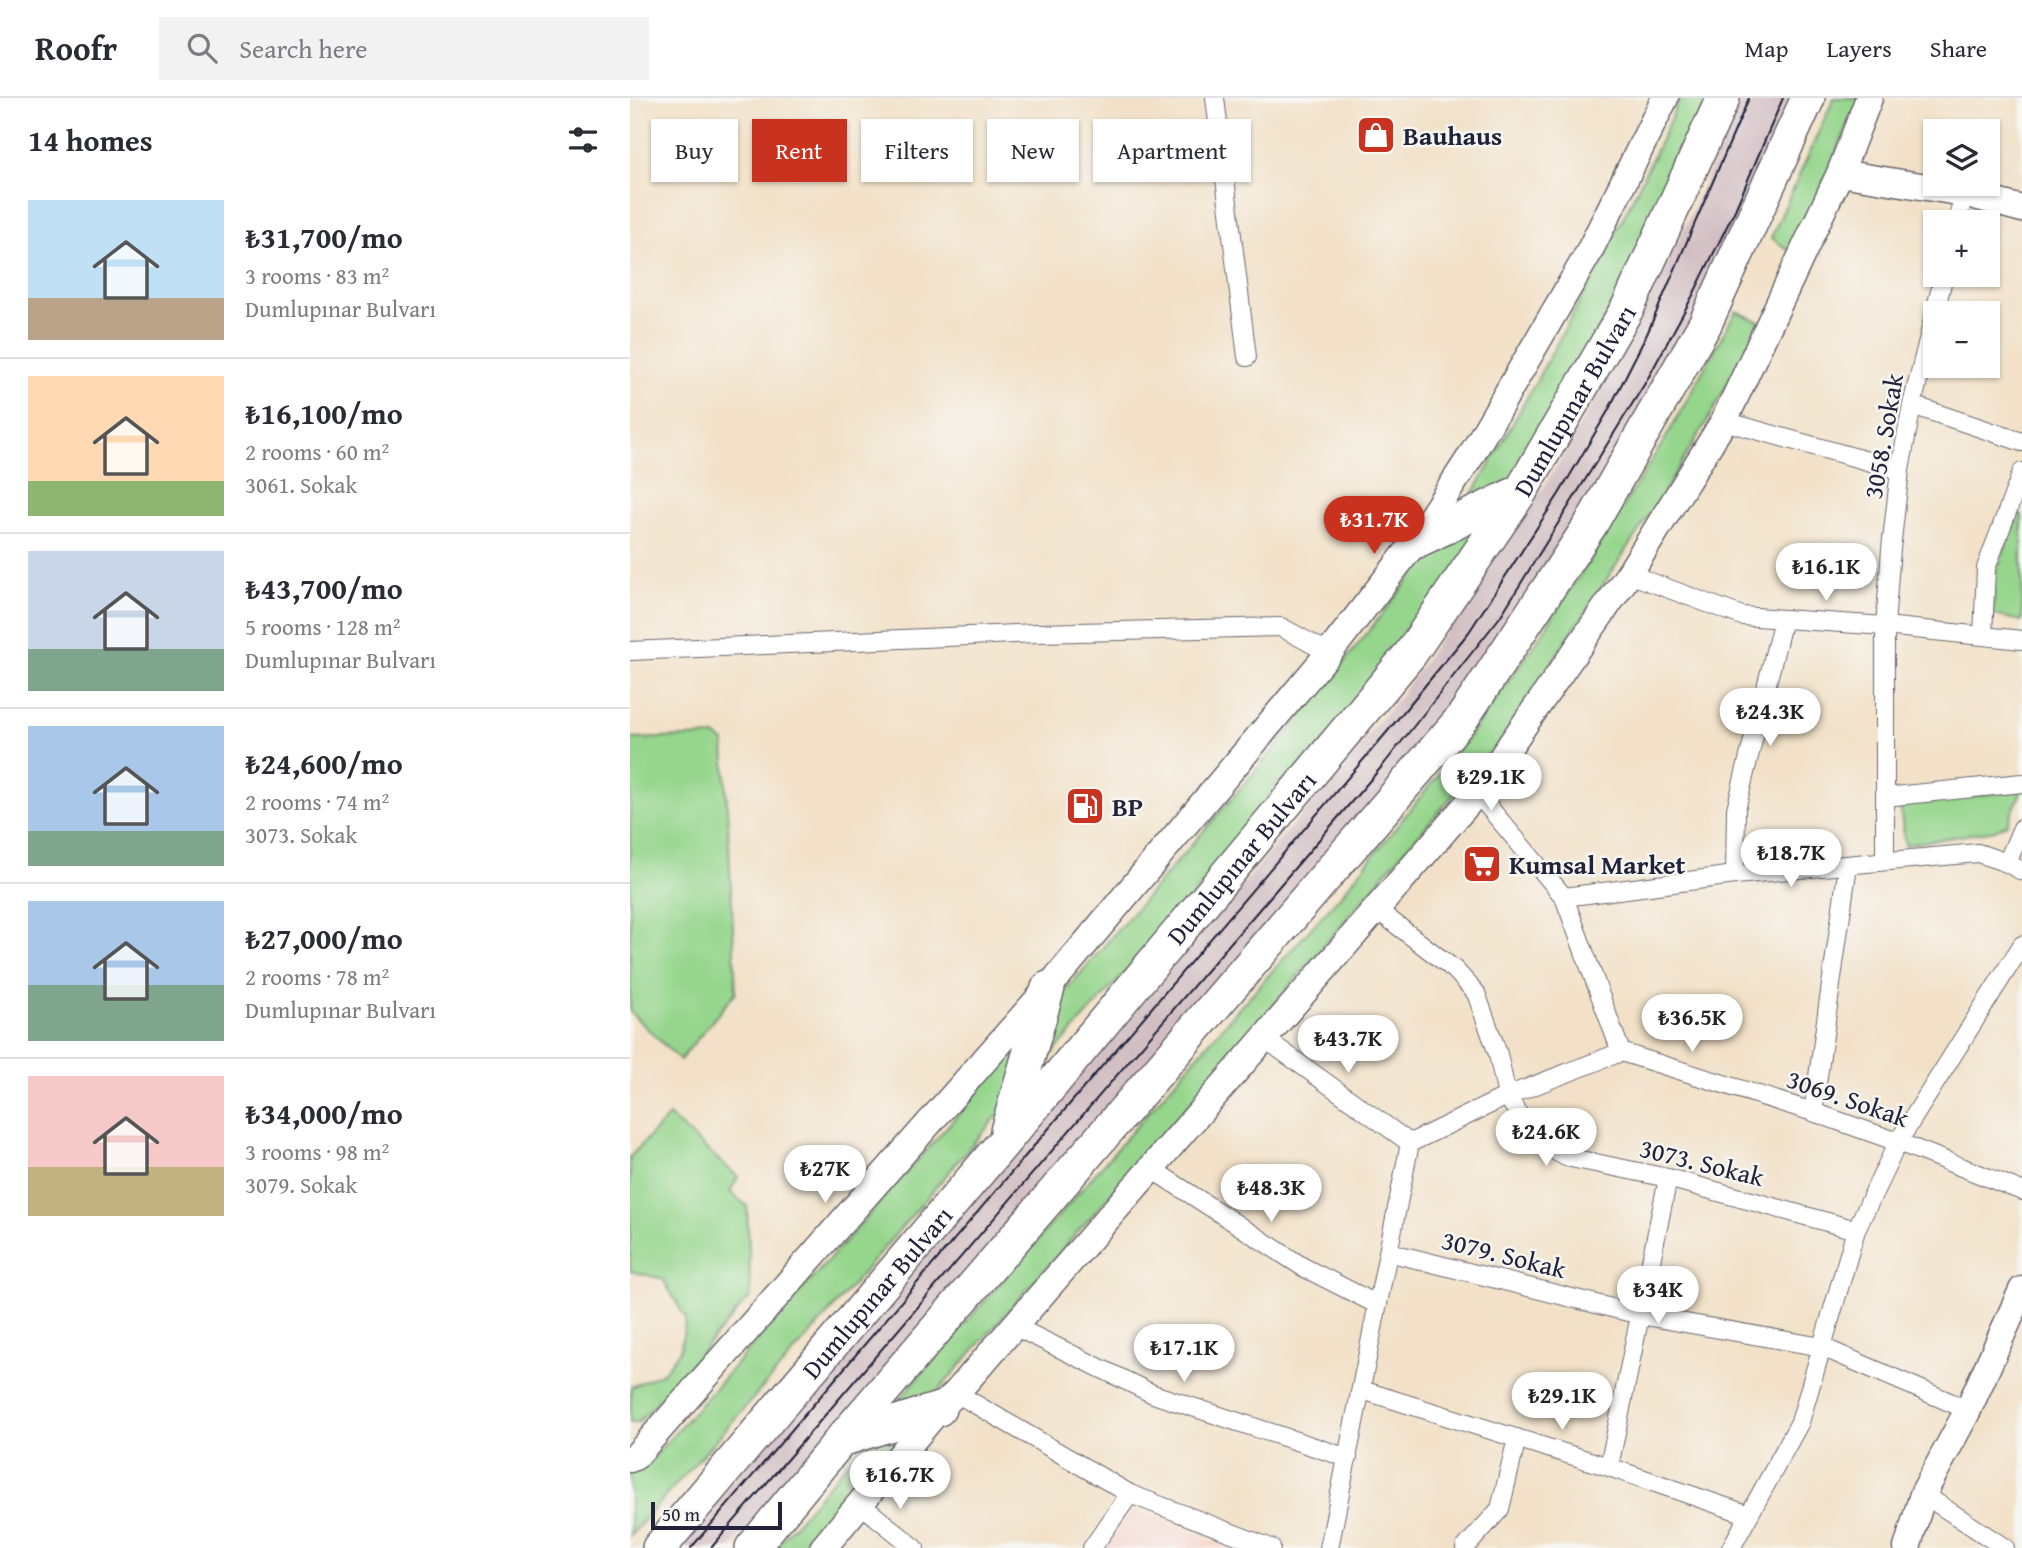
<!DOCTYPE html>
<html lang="en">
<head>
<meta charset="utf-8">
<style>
  :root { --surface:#fff; --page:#f2f2f3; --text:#2b2b33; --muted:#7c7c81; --line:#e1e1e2; --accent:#c8321e }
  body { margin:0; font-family:"Gentium Book Plus",serif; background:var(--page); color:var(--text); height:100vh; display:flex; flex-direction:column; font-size:26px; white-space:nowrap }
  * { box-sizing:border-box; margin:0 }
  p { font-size:23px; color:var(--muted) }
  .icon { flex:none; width:38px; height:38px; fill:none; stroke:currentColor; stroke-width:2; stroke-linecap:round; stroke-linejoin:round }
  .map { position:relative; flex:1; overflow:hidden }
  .sheet { display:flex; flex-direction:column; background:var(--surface); width:630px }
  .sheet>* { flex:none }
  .top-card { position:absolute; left:21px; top:21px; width:665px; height:63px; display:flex; gap:14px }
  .controls { position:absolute; left:1293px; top:21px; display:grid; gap:14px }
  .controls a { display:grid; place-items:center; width:77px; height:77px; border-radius:0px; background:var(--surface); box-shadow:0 2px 5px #0004; font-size:35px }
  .scale { position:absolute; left:21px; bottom:18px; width:131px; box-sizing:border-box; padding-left:7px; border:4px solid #22223b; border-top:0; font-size:19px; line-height:24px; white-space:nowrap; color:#22223b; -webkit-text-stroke:5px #f6f6f2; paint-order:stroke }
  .price { position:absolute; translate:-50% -60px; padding:0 16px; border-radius:24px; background:#fff; color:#222; font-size:23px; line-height:46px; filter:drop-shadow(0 2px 4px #0008) }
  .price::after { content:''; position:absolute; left:50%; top:42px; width:21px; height:16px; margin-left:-10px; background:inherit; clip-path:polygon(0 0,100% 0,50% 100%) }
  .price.on { background:var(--accent); color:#fff }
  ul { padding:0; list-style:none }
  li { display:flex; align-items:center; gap:21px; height:175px; padding:0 28px }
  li+li { border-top:2px solid var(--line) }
  li span { display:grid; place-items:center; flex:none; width:196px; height:140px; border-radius:0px; color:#555 }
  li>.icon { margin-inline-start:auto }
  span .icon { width:84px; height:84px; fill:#fffc; stroke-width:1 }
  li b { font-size:30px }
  h2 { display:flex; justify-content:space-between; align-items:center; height:84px; padding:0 28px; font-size:30px }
  .pill { padding:0 24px; border-radius:0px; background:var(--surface); box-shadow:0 2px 5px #0004; font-size:24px; line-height:63px }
  .pill.on { background:var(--accent); color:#fff }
  header { display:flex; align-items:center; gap:42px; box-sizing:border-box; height:98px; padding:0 35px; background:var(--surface); border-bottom:2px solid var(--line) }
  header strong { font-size:33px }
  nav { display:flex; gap:38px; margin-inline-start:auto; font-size:24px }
  .search { width:490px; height:63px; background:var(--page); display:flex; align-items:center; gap:18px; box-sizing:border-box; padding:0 24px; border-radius:0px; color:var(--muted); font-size:26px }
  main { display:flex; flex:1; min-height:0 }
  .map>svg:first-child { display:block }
  .built { fill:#f7d0ca }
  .industrial { fill:#d2bec2 }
  .green { fill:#95d58c; stroke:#5c7c64; stroke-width:2 }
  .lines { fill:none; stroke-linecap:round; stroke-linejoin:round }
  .street-casing { stroke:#6b656c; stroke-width:20 }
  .secondary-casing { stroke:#6b656c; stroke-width:29 }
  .highway-casing { stroke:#6b656c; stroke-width:36 }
  .street { stroke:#fff; stroke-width:18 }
  .secondary { stroke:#fff; stroke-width:26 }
  .highway { stroke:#fff; stroke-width:33 }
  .tram { stroke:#22223b; stroke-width:2 }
  .labels { text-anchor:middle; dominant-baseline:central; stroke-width:5; stroke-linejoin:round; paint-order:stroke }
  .poi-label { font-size:26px; font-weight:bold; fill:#22223b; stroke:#f6f6f2; text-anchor:start }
  .street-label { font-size:26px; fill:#22223b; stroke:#f6f6f2 }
</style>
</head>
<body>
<header>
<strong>Roofr</strong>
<div class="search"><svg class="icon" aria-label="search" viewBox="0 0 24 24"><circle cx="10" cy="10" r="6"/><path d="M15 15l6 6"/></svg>Search here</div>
<nav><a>Map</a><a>Layers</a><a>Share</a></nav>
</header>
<main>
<section class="sheet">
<h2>14 homes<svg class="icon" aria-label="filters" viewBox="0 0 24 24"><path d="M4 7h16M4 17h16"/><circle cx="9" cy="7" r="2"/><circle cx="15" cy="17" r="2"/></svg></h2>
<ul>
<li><span style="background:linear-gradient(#bfe0f5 70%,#b9a48a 0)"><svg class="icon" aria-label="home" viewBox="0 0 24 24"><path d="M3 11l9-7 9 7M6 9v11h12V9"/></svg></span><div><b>₺31,700/mo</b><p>3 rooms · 83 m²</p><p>Dumlupınar Bulvarı</p></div></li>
<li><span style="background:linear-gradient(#ffd9b3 75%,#8fb573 0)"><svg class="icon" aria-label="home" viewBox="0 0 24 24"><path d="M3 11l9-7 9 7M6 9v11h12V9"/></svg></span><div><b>₺16,100/mo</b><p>2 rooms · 60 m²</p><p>3061. Sokak</p></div></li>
<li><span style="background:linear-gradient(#c9d6e8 70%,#7fa58c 0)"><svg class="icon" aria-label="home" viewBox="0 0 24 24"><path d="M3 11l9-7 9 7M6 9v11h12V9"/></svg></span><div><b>₺43,700/mo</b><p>5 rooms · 128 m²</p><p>Dumlupınar Bulvarı</p></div></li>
<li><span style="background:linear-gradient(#a9c7e8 75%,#7fa58c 0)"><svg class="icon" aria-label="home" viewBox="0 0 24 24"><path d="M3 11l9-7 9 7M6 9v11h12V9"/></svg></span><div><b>₺24,600/mo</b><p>2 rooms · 74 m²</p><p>3073. Sokak</p></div></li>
<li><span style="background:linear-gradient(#a9c7e8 60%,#7fa58c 0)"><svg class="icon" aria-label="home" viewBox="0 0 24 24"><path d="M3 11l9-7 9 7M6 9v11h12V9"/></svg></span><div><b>₺27,000/mo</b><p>2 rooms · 78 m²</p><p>Dumlupınar Bulvarı</p></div></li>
<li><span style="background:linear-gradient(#f6c9c9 65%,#c2b280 0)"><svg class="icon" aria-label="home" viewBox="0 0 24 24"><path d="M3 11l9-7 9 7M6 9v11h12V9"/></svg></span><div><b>₺34,000/mo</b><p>3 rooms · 98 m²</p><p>3079. Sokak</p></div></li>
</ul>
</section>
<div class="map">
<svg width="1392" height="1450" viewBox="0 0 1392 1450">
  <rect width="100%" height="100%" fill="#f6f6f2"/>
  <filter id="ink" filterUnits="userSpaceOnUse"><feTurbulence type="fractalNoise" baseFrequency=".0143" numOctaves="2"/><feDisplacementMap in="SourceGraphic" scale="14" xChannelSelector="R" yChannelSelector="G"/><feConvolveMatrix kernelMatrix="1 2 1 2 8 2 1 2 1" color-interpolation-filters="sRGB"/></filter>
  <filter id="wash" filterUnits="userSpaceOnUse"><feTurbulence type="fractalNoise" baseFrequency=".00686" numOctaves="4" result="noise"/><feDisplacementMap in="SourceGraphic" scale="28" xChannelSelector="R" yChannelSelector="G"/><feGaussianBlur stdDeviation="1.57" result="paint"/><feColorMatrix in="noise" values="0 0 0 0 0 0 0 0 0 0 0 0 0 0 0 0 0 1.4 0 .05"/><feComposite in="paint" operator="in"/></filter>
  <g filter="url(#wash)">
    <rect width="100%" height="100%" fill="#f2e1c8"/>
    <path class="built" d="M503,1412L597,1450H475Z"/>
    <path class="industrial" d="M1111,0H1161L1065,216L949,427L806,632L128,1420L100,1450H45L563,846L771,597L915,387L971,290L1010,220L1057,124Z"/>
    <path class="green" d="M1050,0H1078L986,202L882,381L838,405C913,272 988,140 1050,0Z
      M1204,0H1230L1163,155L1141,140Z
      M1106,213L1130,224L1083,313L1029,402L866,649L767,761L556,1010L301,1301L255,1318L602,918L712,796L835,644L904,548L960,461L1037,338Z
      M867,412L749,577L625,728L346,1042L191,1224L0,1438V1374L13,1371L340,1003L648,647L807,447Z
      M1388,416L1392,417V523L1364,517V480Z
      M86,638L94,644L106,894L50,962L0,914V641Z
      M1392,692L1377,726L1365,732L1275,747L1270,708Z
      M39,1018L108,1079L100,1094L117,1108L121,1198L9,1324L0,1325L1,1289L33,1275L50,1252L56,1221L33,1181L0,1173V1059Z
      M276,1330L175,1450H145L231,1348Z"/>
  </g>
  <g filter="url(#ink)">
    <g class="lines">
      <g class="street-casing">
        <path id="street" d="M585,0L617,259
          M1327,124L1334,95
          M1282,307L1392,344
          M1094,323L1270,372
          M999,476L1112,518L1255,528L1392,542
          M1353,537L1356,470L1392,374
          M0,553L408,535L651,529L699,555
          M847,695L934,799L991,954L1183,1014L1268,1044L1392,1093
          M1255,699L1392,685
          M1255,762V528L1261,451L1270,372L1282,307L1314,177
          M1377,765L1392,730
          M1105,777L1106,711L1153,521
          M934,799L1105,777L1348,755L1377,765L1392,773
          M746,811L825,872L846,895L868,956L877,998L905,1042L936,1059L1038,1080L1226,1132
          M634,940L780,1045
          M1183,1014L1218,767
          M520,1070L673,1169L748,1207
          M758,1154L1010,1217L1192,1249L1338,1312
          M384,1228L523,1296L718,1360
          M732,1292L979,1369L1119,1417
          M326,1295L500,1396L641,1450
          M979,1369L1038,1080
          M1293,1396L1375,1450
          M230,1406L285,1450
          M462,1450L500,1396
          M699,1450L780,1045L877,998L991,954
          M835,1450L870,1411L887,1340
          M1101,1450L1170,1324L1226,1132L1268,1044L1392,847"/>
      </g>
      <g class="secondary-casing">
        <path id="secondary" d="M1210,75L1334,95L1392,111
          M0,1361L6,1358L418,890L699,555L785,444L839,361L958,156L1035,0
          M193,1450L309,1311L326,1295L847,695L999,476L1094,323L1210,75L1239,0
          M1277,1450L1293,1396L1338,1312L1392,1192"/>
      </g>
      <g class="highway-casing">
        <g id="highway">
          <path d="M785,444L889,394"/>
          <path d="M377,1033L418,890"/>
          <path d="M211,1342L309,1311"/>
          <path id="s1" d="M29,1450L373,1045L781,555L891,393L998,209L1093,0"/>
          <path d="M122,1450L211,1342L833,619L961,426L1075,226L1178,0"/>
        </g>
      </g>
      <use href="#street" class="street"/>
      <use href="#secondary" class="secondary"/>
      <use href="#highway" class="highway"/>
      <path class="tram" d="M61,1450L757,634L839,534L929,396L978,313L1017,236L1119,0
        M81,1450L754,666L870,519L1017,282L1062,199L1105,112L1153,0"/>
    </g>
  </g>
  <defs>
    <g id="shop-square" transform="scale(2.0125)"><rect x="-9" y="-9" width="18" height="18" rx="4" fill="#c8321e" stroke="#f6f6f2"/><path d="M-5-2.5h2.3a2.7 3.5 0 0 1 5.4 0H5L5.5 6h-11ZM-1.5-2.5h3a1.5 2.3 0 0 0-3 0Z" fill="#fff"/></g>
    <g id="fuel-square" transform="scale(2.0125)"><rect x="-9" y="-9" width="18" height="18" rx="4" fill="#c8321e" stroke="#f6f6f2"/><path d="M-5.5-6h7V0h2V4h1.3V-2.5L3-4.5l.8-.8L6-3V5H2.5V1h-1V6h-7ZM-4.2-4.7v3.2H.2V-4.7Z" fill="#fff"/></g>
    <g id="supermarket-square" transform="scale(2.0125)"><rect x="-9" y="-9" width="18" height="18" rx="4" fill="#c8321e" stroke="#f6f6f2"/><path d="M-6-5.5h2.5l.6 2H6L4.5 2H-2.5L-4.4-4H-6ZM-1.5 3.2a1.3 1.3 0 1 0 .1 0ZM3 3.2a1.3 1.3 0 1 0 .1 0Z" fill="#fff"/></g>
  </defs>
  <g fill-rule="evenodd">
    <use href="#shop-square" x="746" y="37"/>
    <use href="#fuel-square" x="455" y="708"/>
    <use href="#supermarket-square" x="852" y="766"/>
  </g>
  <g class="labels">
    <g class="poi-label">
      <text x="773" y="37">Bauhaus</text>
      <text x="482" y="708">BP</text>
      <text x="879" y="766">Kumsal Market</text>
    </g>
    <g class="street-label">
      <text stroke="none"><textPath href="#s1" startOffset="1470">Dumlupınar Bulvarı</textPath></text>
      <text transform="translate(1253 338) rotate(-80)">3058. Sokak</text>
      <text stroke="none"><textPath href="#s1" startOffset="903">Dumlupınar Bulvarı</textPath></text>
      <text transform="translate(1218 1000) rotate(19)">3069. Sokak</text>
      <text transform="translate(1072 1064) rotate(14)">3073. Sokak</text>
      <text transform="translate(874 1156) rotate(14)">3079. Sokak</text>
      <text stroke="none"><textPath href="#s1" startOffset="336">Dumlupınar Bulvarı</textPath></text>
    </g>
  </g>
</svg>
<div class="controls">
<a><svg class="icon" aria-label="layers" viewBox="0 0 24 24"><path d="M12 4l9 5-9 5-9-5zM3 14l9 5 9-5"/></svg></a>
<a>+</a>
<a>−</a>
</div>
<div class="scale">50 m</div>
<b class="price on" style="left:744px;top:458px">₺31.7K</b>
<b class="price" style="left:1196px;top:505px">₺16.1K</b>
<b class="price" style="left:1140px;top:650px">₺24.3K</b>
<b class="price" style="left:861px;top:715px">₺29.1K</b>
<b class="price" style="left:1161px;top:791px">₺18.7K</b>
<b class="price" style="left:1062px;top:956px">₺36.5K</b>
<b class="price" style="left:718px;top:977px">₺43.7K</b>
<b class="price" style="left:916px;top:1070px">₺24.6K</b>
<b class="price" style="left:195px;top:1107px">₺27K</b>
<b class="price" style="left:641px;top:1126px">₺48.3K</b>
<b class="price" style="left:1028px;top:1228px">₺34K</b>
<b class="price" style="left:554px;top:1286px">₺17.1K</b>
<b class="price" style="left:932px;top:1334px">₺29.1K</b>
<b class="price" style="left:270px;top:1413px">₺16.7K</b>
<div class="top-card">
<a class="pill">Buy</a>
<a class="pill on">Rent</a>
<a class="pill">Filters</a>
<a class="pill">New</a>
<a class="pill">Apartment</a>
</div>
</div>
</main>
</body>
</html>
